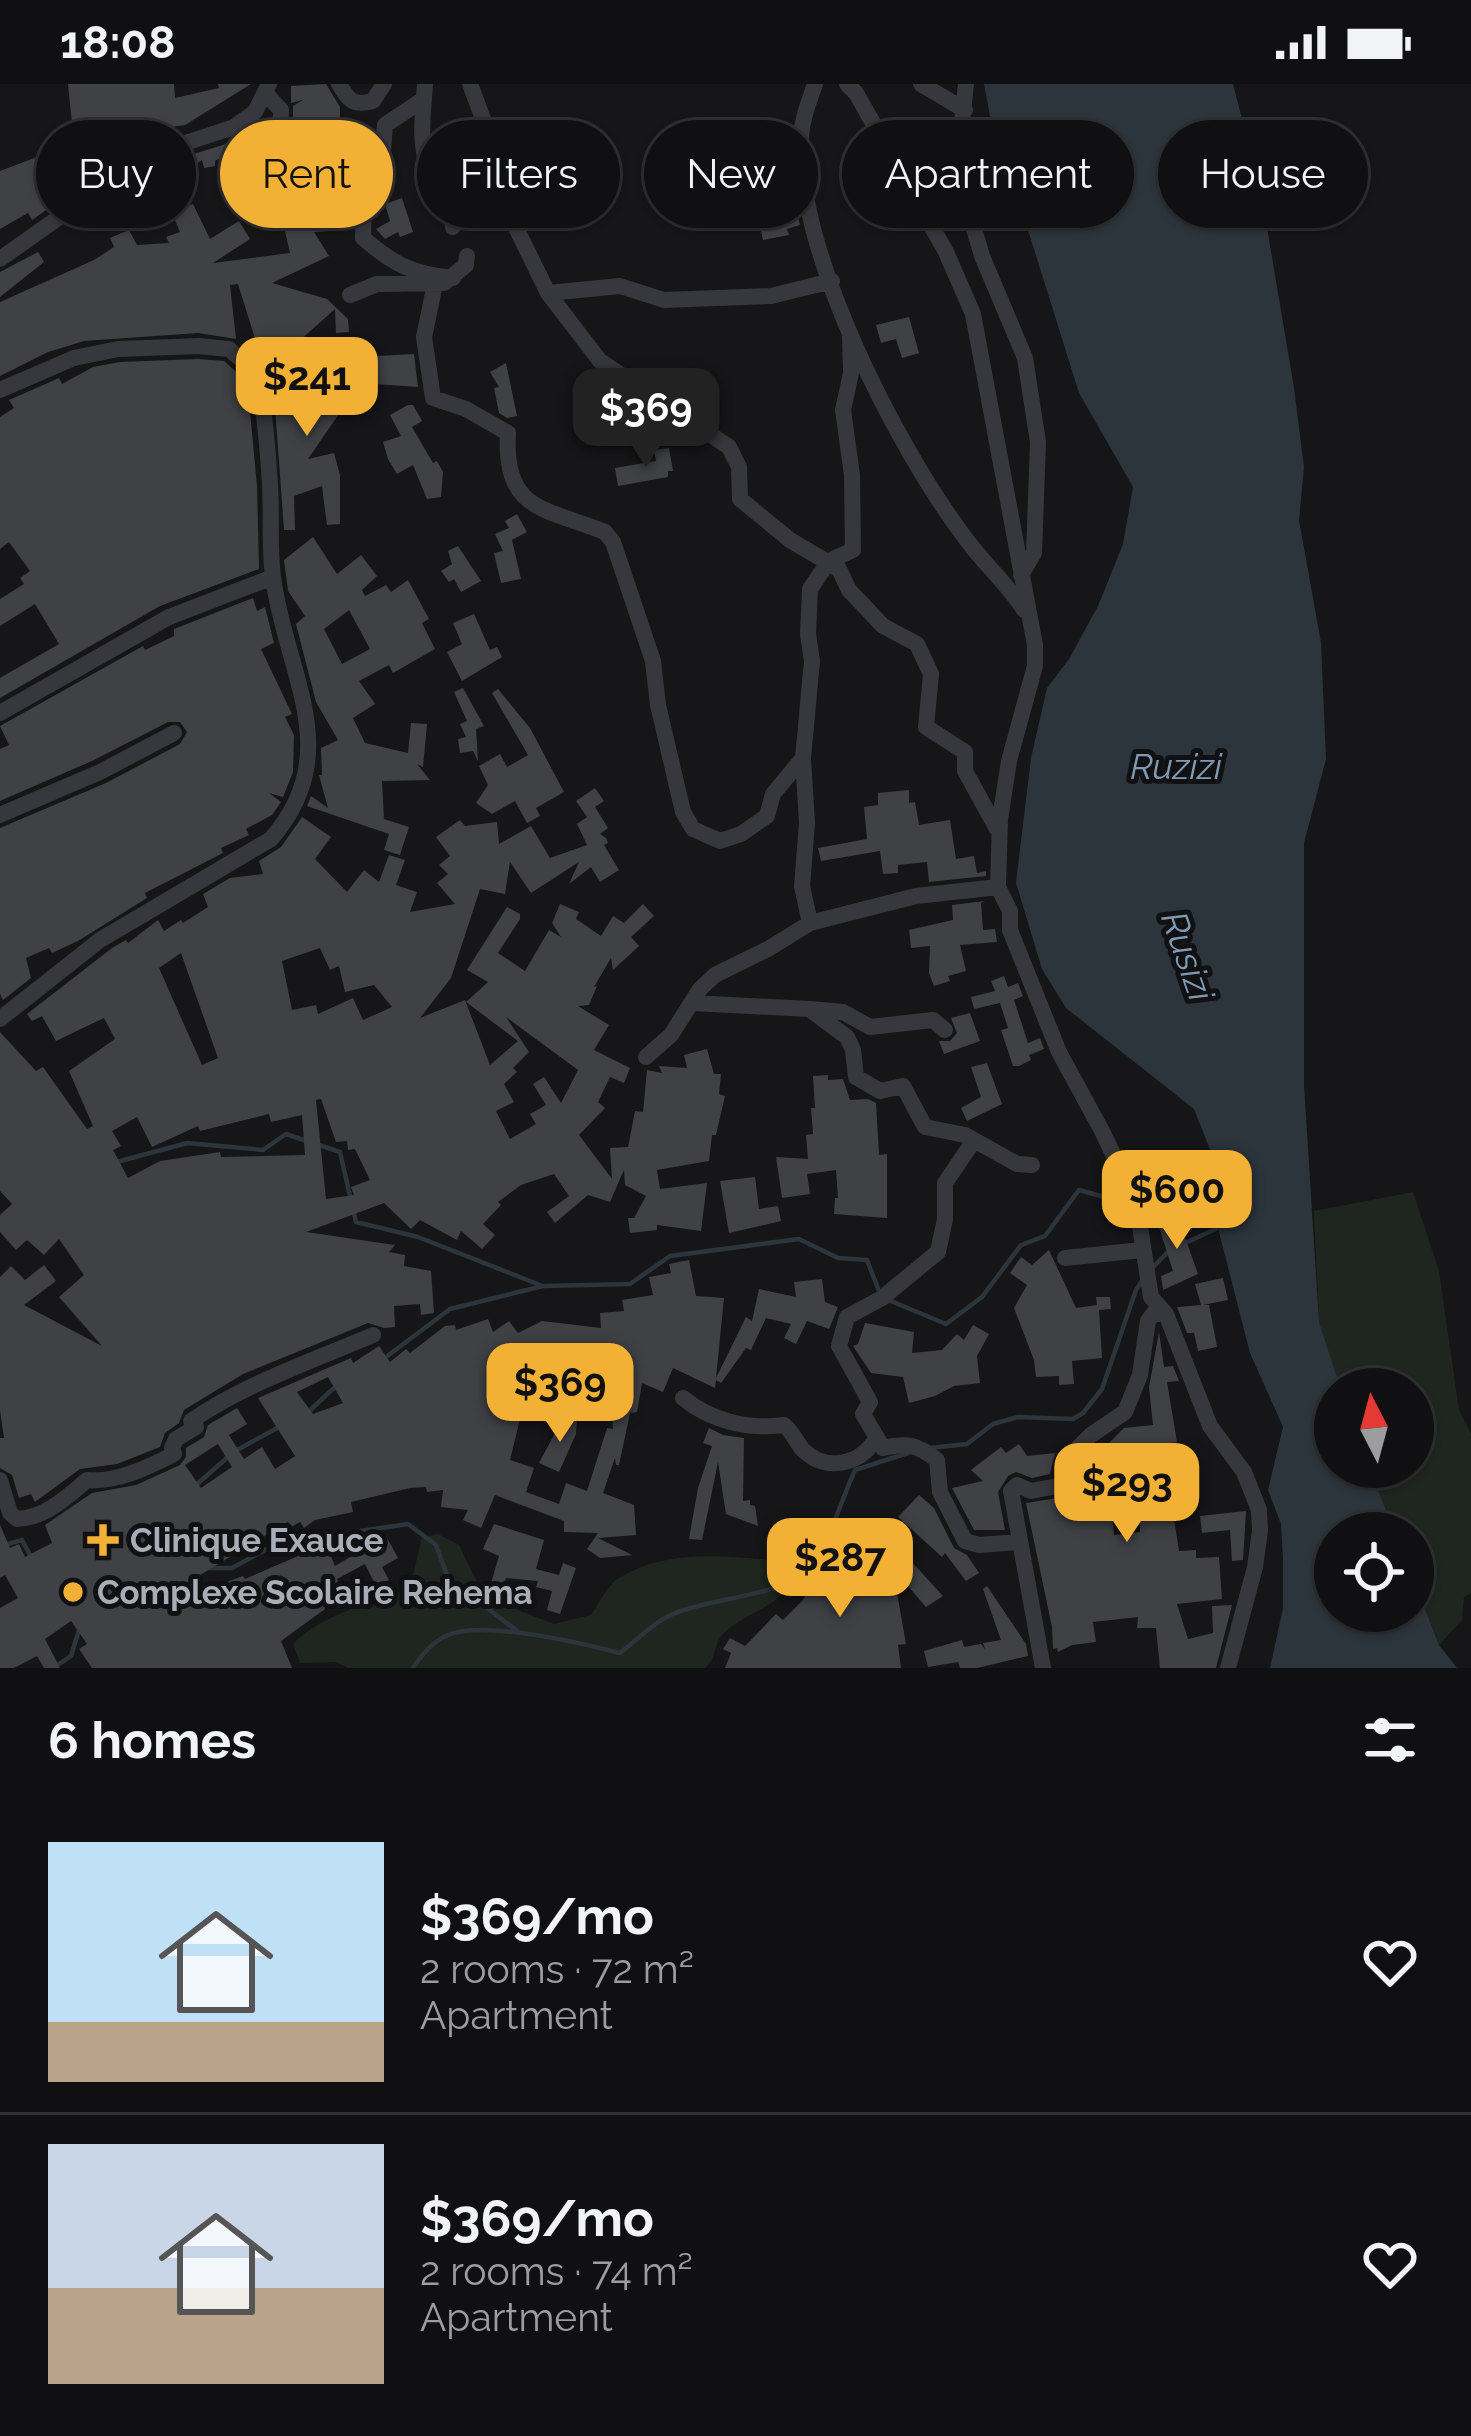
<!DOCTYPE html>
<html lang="en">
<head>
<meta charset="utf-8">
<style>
  :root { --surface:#101012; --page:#1e1e20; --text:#f1f3f6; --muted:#9c9d9f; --line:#303032; --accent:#f2b134 }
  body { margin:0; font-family:Raleway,sans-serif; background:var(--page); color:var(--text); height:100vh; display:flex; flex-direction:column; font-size:45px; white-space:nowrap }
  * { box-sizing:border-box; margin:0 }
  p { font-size:39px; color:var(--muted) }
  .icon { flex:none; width:66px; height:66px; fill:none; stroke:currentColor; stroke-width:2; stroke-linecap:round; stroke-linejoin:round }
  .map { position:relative; height:1584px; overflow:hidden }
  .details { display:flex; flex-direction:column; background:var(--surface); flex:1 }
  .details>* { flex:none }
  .hud { position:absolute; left:36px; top:36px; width:1401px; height:108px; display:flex; gap:24px }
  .needle { width:78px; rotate:354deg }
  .buttons { position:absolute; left:1314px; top:1284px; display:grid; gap:24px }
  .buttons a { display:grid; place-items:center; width:120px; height:120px; border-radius:50%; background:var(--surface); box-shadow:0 3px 9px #0004,0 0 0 3px var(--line); font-size:60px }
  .price { position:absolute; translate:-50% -102px; padding:0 27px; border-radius:24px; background:var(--accent); color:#111; font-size:39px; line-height:78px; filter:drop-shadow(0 3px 6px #0008) }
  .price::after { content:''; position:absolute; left:50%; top:72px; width:36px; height:27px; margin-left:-18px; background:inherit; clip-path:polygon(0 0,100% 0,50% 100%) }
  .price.selected { background:#222; color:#fff }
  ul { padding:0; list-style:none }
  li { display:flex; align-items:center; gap:36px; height:300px; padding:0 48px }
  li+li { border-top:3px solid var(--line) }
  li span { display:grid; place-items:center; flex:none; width:336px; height:240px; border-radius:0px; color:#555 }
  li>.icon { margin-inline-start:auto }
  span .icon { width:144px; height:144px; fill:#fffc; stroke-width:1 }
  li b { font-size:51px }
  h2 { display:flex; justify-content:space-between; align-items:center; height:144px; padding:0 48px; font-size:51px }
  .pill { padding:0 42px; border-radius:54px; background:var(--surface); box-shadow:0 3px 9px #0004,0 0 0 3px var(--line); font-size:42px; line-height:108px }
  .pill.selected { background:var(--accent); color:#111 }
  .status { display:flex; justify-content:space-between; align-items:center; height:84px; padding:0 60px; background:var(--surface); direction:ltr }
  .status svg { height:33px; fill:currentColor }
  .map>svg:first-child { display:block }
  .green { fill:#1e261f }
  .water { fill:#2c353c }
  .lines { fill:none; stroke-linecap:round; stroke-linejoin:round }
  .stream { stroke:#2c353c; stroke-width:4.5 }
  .building { fill:#404145; fill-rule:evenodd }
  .street { stroke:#37383d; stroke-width:16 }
  .poi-dot { fill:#f2b134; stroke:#111113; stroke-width:4.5 }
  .labels { text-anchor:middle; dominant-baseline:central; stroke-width:10; stroke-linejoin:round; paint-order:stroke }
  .poi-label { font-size:33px; font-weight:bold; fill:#a8adb8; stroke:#111113; text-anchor:start }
  .water-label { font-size:36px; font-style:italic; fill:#7f9bb3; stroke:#111113 }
</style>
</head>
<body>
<div class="status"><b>18:08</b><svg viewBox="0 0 49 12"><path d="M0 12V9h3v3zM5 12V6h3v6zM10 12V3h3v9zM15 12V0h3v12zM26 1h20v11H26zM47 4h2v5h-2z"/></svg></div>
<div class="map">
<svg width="1471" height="1584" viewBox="0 0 1471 1584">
  <rect width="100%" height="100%" fill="#161618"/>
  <path class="green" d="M1413,1108L1439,1187L1459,1326L1471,1350V1509L1464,1513L1462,1536L1439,1561L1413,1494V1449H1395L1369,1383H1413V1305H1341L1319,1238L1314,1127Z
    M438,1450L459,1461L484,1513L554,1540L591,1531C599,1519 608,1501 619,1494C670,1463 730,1473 786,1477L793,1480C796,1522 745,1525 722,1551C713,1562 717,1574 705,1584H348L336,1578L300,1579L293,1560C322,1530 372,1519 410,1504L422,1453Z"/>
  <path class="water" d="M984,0H1233L1261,108L1294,304L1304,383L1299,436L1321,559L1326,675L1304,759V1001L1319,1238L1341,1305H1335V1383H1369L1395,1449H1335V1527H1413V1494L1439,1561L1457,1584H1270L1283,1524V1476L1281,1440L1268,1406L1283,1343L1250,1269L1218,1144L1211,1068L1194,1025L1066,924L1042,885L1016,799L1031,674L1047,604L1069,575L1098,522L1123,460L1133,403L1079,309L1028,146L998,75Z"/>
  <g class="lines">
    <path class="stream" d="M319,1061L340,1068L350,1112
      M113,1079L187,1059L263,1066L286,1050L309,1058
      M354,1129L356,1138L418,1153L540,1201
      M1183,1160L1222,1142
      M1151,1185L1168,1168
      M886,1215L946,1240L982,1213L1021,1161L1045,1152L1079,1106L1126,1119L1222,1107
      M382,1276L450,1225L543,1202L630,1200L670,1172L799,1155L838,1174L867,1176L879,1207
      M306,1330L336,1302
      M930,1364L967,1360L993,1340L1018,1333L1073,1335L1083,1329L1102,1305L1136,1206L1144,1194
      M237,1366L279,1343
      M196,1401L228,1373
      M0,1462L22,1456L31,1473
      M206,1484H232L278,1459L408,1440L436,1461L448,1494L517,1547
      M53,1584L71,1572L79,1546
      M413,1584C422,1570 432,1558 448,1551C484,1536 581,1559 620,1569C637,1556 654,1538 673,1530C710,1513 788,1513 814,1481C824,1469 846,1405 855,1386L908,1369"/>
  </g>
  <path class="building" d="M68,0H174L175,14L219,4L218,0H251L185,41L109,52L118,70L84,85L90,95L32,136L28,129L0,145V87L74,59Z
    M326,0L340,23V43L327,44L328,49L311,56L331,147L314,148L329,172L272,199L327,215L348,235L349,248L336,249L335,225L269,284L262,277L238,200L230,201L236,255L198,249L84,257L48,268L0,292V218L94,176L114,163L110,154L129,146L137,161L169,159L166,153L180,148L172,129L193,120L210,155L239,137L250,155L213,179L290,169L285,147L312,144L307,112L288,114L254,131L250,124L256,114L286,103L283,86L292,85L288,64L293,54V22L303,16L291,19V2Z
    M255,51L257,55L215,77V82L204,84L202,76L147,114L137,94L157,82L159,87L174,76Z
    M771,88L777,135L797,128L800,141L787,145L789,151L763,156L755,118V90Z
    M402,114L413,148L400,153L398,148L385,155L376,145L390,137L385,120Z
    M38,168L44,178L0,213V188Z
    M909,233L919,269L902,274L896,255L881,259L876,241Z
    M414,270L418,303L374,300L377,272Z
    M198,275L224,277L241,292L242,306L237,310L248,306L257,402L259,485L160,522L0,614V594L59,560L35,520L0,542V515L24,500L20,494L30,487L9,458L0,465V333L14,324L9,316L59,294L62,300L93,283L120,278Z
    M314,279L318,287L329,282L341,305L330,310L345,321L308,375L334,369L340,391V440L327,441L322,402L294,412L295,446H284L273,296Z
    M506,279L517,332L507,334L499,329L494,304L499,303L490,288Z
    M408,321H413L422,337L412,343L433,379L437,377L443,388L441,413L427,415L413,381L397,390L388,375L383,358L401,352L390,331Z
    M669,364L673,387H668V393L618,402L615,384L656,377L654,366Z
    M517,430L527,448L512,456L521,495L501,499L494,469L503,467L495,450L509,444L505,437Z
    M313,453L337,490L361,471L377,492L362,506L365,512L386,501L391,508L408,496L429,535L422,539L435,565L393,589L389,581L359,597L375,620L353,634L365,659L408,669L411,639L427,640L423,683L417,680L430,696L382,697L384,735L409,743L400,771L384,766L389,750L307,722L311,712L328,724L319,691H322L321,664L338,656L316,618L296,540L305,532L288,507L286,491L284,476ZM349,526L370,565L342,580L324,545Z
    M458,462L481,497L461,508L454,495L449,498L441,487L452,480L448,467Z
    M253,514L257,527L265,523L274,559L261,565L292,630L285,633L294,651L293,688L283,713L269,709L281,718L272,731L246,745L249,751L221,764L223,769L145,809L147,814L78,857L52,869L49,864L26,874L31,894L3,916L0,910V744L106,699L180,660L187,648L180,638H168L94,676L0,717V665L9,661L0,642L143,562L145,566L174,552V545Z
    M474,530L490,566L497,563L502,573L462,597L447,568L462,560L453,539Z
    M463,604L484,642L476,645L478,677L473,667L460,669L458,655L466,653L460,640L467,637L454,608Z
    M498,605L530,644L564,708L536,724L540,732L527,739L515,717L492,730L476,719L488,701L479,682L500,670L507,683L528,671L492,609Z
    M595,704L604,717L595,723L608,744L600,750L606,754L608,759L604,761L619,786L600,798L591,783L569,800L579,778L531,809L510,778L505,810L480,805L451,894L420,934L465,916L490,981L518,957L466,918L488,898L467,886L507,823L520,830V835L498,869L525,887L549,846L561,853L552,839L560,820L579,828L576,835L601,852L613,832L624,839L643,820L654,832L631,853L639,862L613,886L611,874L594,903L597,902L589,921L578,922L609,941L594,966L630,984L624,999L610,993L598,1018L605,1024L579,1051L612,1095L610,1064L628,1063L635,1027L643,1028L647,986L662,989L659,982L687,984L684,971L707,965L714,990H721L719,1010L725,1012L716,1051H712L709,1077L657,1086L660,1105L707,1099L701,1147L657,1141V1146L630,1149L628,1134H634L646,1112L625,1101L624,1086L610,1118L588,1111L555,1139L547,1128L569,1112L554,1090L521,1101L498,1118L501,1121L483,1140L495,1151L482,1165L461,1147L457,1156L420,1136L411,1145L384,1119L306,1148L395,1161L389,1168L405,1171L404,1182L431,1187L434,1229L421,1231L420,1220L394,1222L395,1243L384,1244L368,1239L243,1290L184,1326L179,1339L165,1349L160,1363L117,1380L80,1385L35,1418L31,1410L19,1414L12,1391L0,1384V1354H4L0,1326V1193L11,1182L25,1196L44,1181L56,1197L24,1221L102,1262L59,1213L84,1191L59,1155L44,1171L27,1156L16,1166L0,1148V1131L12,1120L0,1107V948L36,987L43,983L87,1045L93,1042L69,987L115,955L104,934L56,957L42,932L32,937L27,930L112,864L126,856L128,859L158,836L164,847L181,836L183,839L208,823L203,810L230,794L263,790L259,777L281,763L302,733L331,753L315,775L347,808L364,786L379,798L389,771L405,776L396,801L417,808L410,828L455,820L437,799L448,790L439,781L450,772L436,753L460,736L465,742L497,738L499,760L531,742L550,774L587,761L577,740L587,733L576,717ZM320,864L330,886L339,882L345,908L374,901L392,923L363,936L353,914L318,930L316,921L292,926L282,877ZM181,869L218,974L202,981L159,884ZM506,933L578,986L561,1019L544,993L533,1000L546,1021L530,1030L536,1040L510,1055L496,1027L514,1018L504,1000L517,988L513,984L529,968ZM321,1015L336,1058L347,1057L348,1066L355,1065L370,1096L351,1103L354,1111L326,1115L316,1016ZM269,1030L271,1038L302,1031L305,1071L221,1073L220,1068L160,1077L128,1094L113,1066L121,1062L112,1047L137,1033L152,1063L198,1042L200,1047Z
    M909,706V719L915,718L919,741L950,736L956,775L974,772L977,789L986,787V792L929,798L927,778L898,781V789L883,790L880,767L821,777L818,764L867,755L864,723L878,721V709Z
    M985,817L981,819L983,846L995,845L997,858L960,861L966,887L948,892L950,897L934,902L929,889L930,862L911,864L909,846L953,836L952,821Z
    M1004,892L1008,903L1018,899L1023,912L1014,916L1028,959L1040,954L1044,965L1029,971L1031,976L1019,982H1013L1001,946L1008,944L1000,919L974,925L971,913L995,907L991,897Z
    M970,929L980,957L944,970L939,957H950L957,949L951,934Z
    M987,979L1002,1020L967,1037L961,1024L981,1013L971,983Z
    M828,991V996L843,995L850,1016L868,1015L876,1019L879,1071L887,1070V1134L834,1130L835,1114H838L836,1086L807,1090L810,1110L782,1114L776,1073L808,1075L806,1051L813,1050L811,1024H815L813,992Z
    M755,1093L759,1125L778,1122L781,1137L729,1149L720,1097Z
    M1177,1128L1186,1142L1182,1145L1198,1190L1163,1206L1161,1192L1173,1187L1158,1140Z
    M1049,1166L1076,1224L1097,1221L1096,1213H1110L1111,1225L1099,1226L1102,1274L1072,1277L1074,1300L1059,1301V1292L1036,1293L1034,1276L1014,1224L1027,1201L1010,1189L1021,1173L1032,1181Z
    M689,1176L696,1212L724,1214L716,1294L746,1233L752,1237L759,1205L796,1213L794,1198L822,1195L825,1218L838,1223L829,1245L807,1237L796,1260L784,1254L791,1240L766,1234L751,1266L746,1264L721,1299L716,1296L715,1304L673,1284L663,1308L642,1299L637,1328L630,1329L619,1381H616L615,1374L603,1409L634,1421L636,1451L598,1454L632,1471L600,1474L587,1465L598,1449L564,1448V1437L495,1411L481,1444L463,1436L468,1426L441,1423L443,1406L427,1408L426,1403L410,1404L351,1418L353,1428L315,1436L304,1444L300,1438L291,1443L288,1438L162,1514L165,1520L243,1492L245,1495L326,1460L335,1482L386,1452L398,1474L382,1483L389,1496L376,1502L365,1480L337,1495L343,1511L323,1521L325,1525L281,1557L292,1584H92L79,1565L87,1560L71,1537L45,1555L60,1584H44L37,1572L14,1584H0V1524L18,1514L5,1491L0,1494V1441L10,1464L19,1460L25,1473L52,1459L45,1441L92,1409L136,1401L180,1381L186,1373V1364L204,1353L208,1341L237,1324L247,1340L229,1351L244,1375L262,1363L275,1385L295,1372L258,1314L351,1274L353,1279L379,1262L390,1278L406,1265L410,1269L445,1242L455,1241L456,1246L488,1235L493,1248L509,1237L518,1249L542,1237L601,1244L600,1229L624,1227L622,1216L653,1211L649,1193L671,1189L669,1180ZM547,1284L575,1285L574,1297L618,1296L620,1321L611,1322L613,1345L607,1344L587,1407L566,1399L559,1420L526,1408L534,1384L510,1376L523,1323L540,1326ZM328,1293L343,1319L313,1330L297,1308ZM218,1360L232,1383L201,1404L185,1381Z
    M1223,1194L1228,1216L1203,1221H1209L1217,1263L1198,1267L1194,1249H1187L1177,1223L1201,1221L1195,1200Z
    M865,1239L914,1248L912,1269L942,1266L957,1250L964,1256L973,1241L989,1250L977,1272L980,1299L954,1302L935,1312L909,1319L903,1293L871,1289L853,1262L858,1260Z
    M1159,1248L1164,1283L1173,1282L1179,1297L1167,1298L1177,1358L1170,1359L1175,1423L1173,1429L1157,1435H1174L1179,1467L1196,1466V1474L1219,1473L1222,1515L1177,1520L1188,1555L1213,1549L1212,1522L1232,1521L1216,1584H1160L1156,1544H1137L1138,1533L1093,1538L1096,1558L1072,1561L1058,1568L1057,1564L1053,1565L1052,1543L1026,1419L1070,1412L1076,1402V1384L1084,1377L1107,1374L1106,1362L1124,1344L1153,1341L1149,1303ZM1139,1421L1140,1448L1114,1451L1111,1423Z
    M563,1334L577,1335L576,1350L559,1388L539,1379Z
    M709,1344L723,1351L744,1354L743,1417L750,1416V1421L755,1422L758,1442L726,1430L718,1378L702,1456L689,1455L698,1404L712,1362L703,1359Z
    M1019,1360L1027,1372L1055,1369L1050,1390L1032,1394L1016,1388L1008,1392L998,1408L1005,1446H974L952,1404L983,1397L971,1386L1001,1363L1006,1369Z
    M919,1411L934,1424L954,1464L967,1471L979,1489L966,1497L945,1469L942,1473L898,1433Z
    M1246,1427L1243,1476L1232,1477L1230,1446L1202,1449L1200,1432Z
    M494,1440L544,1456L536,1485L559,1491L563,1479L576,1484L560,1530L547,1526L552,1507L536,1503L538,1497L506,1494L504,1502L491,1499L499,1472L483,1465Z
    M887,1440V1451L943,1512L926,1523L880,1470L859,1489L876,1507L894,1492L906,1560L898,1561L901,1584H725L731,1569L723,1565L730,1554L745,1562L776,1530L783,1536L803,1516L817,1489L830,1498L874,1458Z
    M987,1502L1026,1560L1028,1572L977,1584H960L958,1578L928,1583L924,1567L962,1556L964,1563L981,1560L985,1565L983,1559L1001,1556L983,1505Z"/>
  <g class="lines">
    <path class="street" d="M339,0C349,17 353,22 373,17L384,0
      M425,0C423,29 418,62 430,89C442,114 450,111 453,143
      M470,0L495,67L498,107L548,209L600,277L729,363L739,383L740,415L790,456L839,485L849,506L883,542L917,560L931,590L926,643L965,668V687L997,745
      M815,0C809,18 802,34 801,53C796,168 897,364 966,455C984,480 1007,499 1024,526
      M847,0L856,9L946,168L973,230L1035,561V582L1009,677L1000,735L998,803L1010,827V846L1059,968L1102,1047L1136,1118L1151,1213L1166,1230L1210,1342L1244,1388L1259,1426L1260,1447L1255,1483L1228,1584
      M921,0L965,26
      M966,0L958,76L963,107L982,172L1025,274L1038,358L1034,469L1021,491
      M424,15L385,41L382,79L364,109L363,154C393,180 412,190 453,194
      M243,114L241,90L280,54L281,26L266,10
      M0,175L146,72L234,43L255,28L269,0
      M435,200L424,253L433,314L466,325L508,349C503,428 546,424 605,448L613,458L653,577L658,621L683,728L693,745L720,757L741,750L767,732L773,710L803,674
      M548,209L620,202L664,216L771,212L832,197
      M350,211L377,200L444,199L466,181L467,172
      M0,306L74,274L118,265L198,262L229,265L259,291C264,328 268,365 270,401C272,432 269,463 273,493C285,589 347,668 271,755L100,856L0,935
      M0,629L169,533L273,493
      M0,731L100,688L174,649
      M810,839L916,812L998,803
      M692,919L809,925L847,953L853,966L856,993L880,1007L903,1002L925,1043L965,1051L1017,1080L1032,1081
      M810,925L843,928L870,943L933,936L945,946
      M646,973L671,951L700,905L715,891L768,865L810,839L802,802L807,739L803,674L812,577L808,550L810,505L829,477L853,466L852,391L843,326L851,289L850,252
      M973,1058L945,1099V1135L938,1168L882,1214L847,1233L839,1262L870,1318L863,1330L883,1364C907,1358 918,1361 937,1376L940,1408L965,1457L979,1461L1019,1458
      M1065,1174L1142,1166
      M683,1314C711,1337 748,1346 784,1341C793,1348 796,1358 803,1366C826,1388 859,1381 875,1356
      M0,1396L10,1429L17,1435C45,1434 67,1413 87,1396C116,1399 149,1383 174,1370L172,1364L176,1355L196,1343L191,1337C245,1300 312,1277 373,1251
      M1043,1584L1011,1407L1017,1401L1031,1407L1063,1401V1379L1091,1351L1125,1328L1140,1291L1148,1237L1153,1230H1166"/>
  </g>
  <g class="poi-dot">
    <path d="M97 1438h12v12h12v12h-12v12h-12v-12h-12v-12h12z"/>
    <circle cx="73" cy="1508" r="12"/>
  </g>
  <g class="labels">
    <g class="poi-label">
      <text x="130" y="1456">Clinique Exauce</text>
      <text x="97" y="1508">Complexe Scolaire Rehema</text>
    </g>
    <g class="water-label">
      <text x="1176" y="682">Ruzizi</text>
      <text transform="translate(1188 872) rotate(71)">Rusizi</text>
    </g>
  </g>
</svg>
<div class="buttons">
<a><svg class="needle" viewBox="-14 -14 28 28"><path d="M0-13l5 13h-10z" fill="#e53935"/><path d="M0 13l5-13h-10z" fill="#9c9d9f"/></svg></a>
<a><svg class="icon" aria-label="locate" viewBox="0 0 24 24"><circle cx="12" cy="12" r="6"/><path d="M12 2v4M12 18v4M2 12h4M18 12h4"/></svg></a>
</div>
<b class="price" style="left:307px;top:355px">$241</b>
<b class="price selected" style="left:646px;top:386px">$369</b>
<b class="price" style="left:1177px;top:1168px">$600</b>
<b class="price" style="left:560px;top:1361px">$369</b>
<b class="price" style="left:1127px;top:1461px">$293</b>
<b class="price" style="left:840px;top:1536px">$287</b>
<div class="hud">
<a class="pill">Buy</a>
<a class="pill selected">Rent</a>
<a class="pill">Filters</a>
<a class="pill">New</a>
<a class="pill">Apartment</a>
<a class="pill">House</a>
</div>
</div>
<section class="details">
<h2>6 homes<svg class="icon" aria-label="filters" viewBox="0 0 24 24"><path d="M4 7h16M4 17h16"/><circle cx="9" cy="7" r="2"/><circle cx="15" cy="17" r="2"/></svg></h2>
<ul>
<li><span style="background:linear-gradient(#bfe0f5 75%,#b9a48a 0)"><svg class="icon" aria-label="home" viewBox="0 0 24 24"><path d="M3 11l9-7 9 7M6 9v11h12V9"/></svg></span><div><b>$369/mo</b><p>2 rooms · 72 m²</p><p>Apartment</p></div><svg class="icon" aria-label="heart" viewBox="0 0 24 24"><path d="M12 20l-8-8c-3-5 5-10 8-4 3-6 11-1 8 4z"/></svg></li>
<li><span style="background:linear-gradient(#c9d6e8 60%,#b9a48a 0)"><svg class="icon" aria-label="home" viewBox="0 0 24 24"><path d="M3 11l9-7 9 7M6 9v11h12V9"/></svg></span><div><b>$369/mo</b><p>2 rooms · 74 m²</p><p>Apartment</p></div><svg class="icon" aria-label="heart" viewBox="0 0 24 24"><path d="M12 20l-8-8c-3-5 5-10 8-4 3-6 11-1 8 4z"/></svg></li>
</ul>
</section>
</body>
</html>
